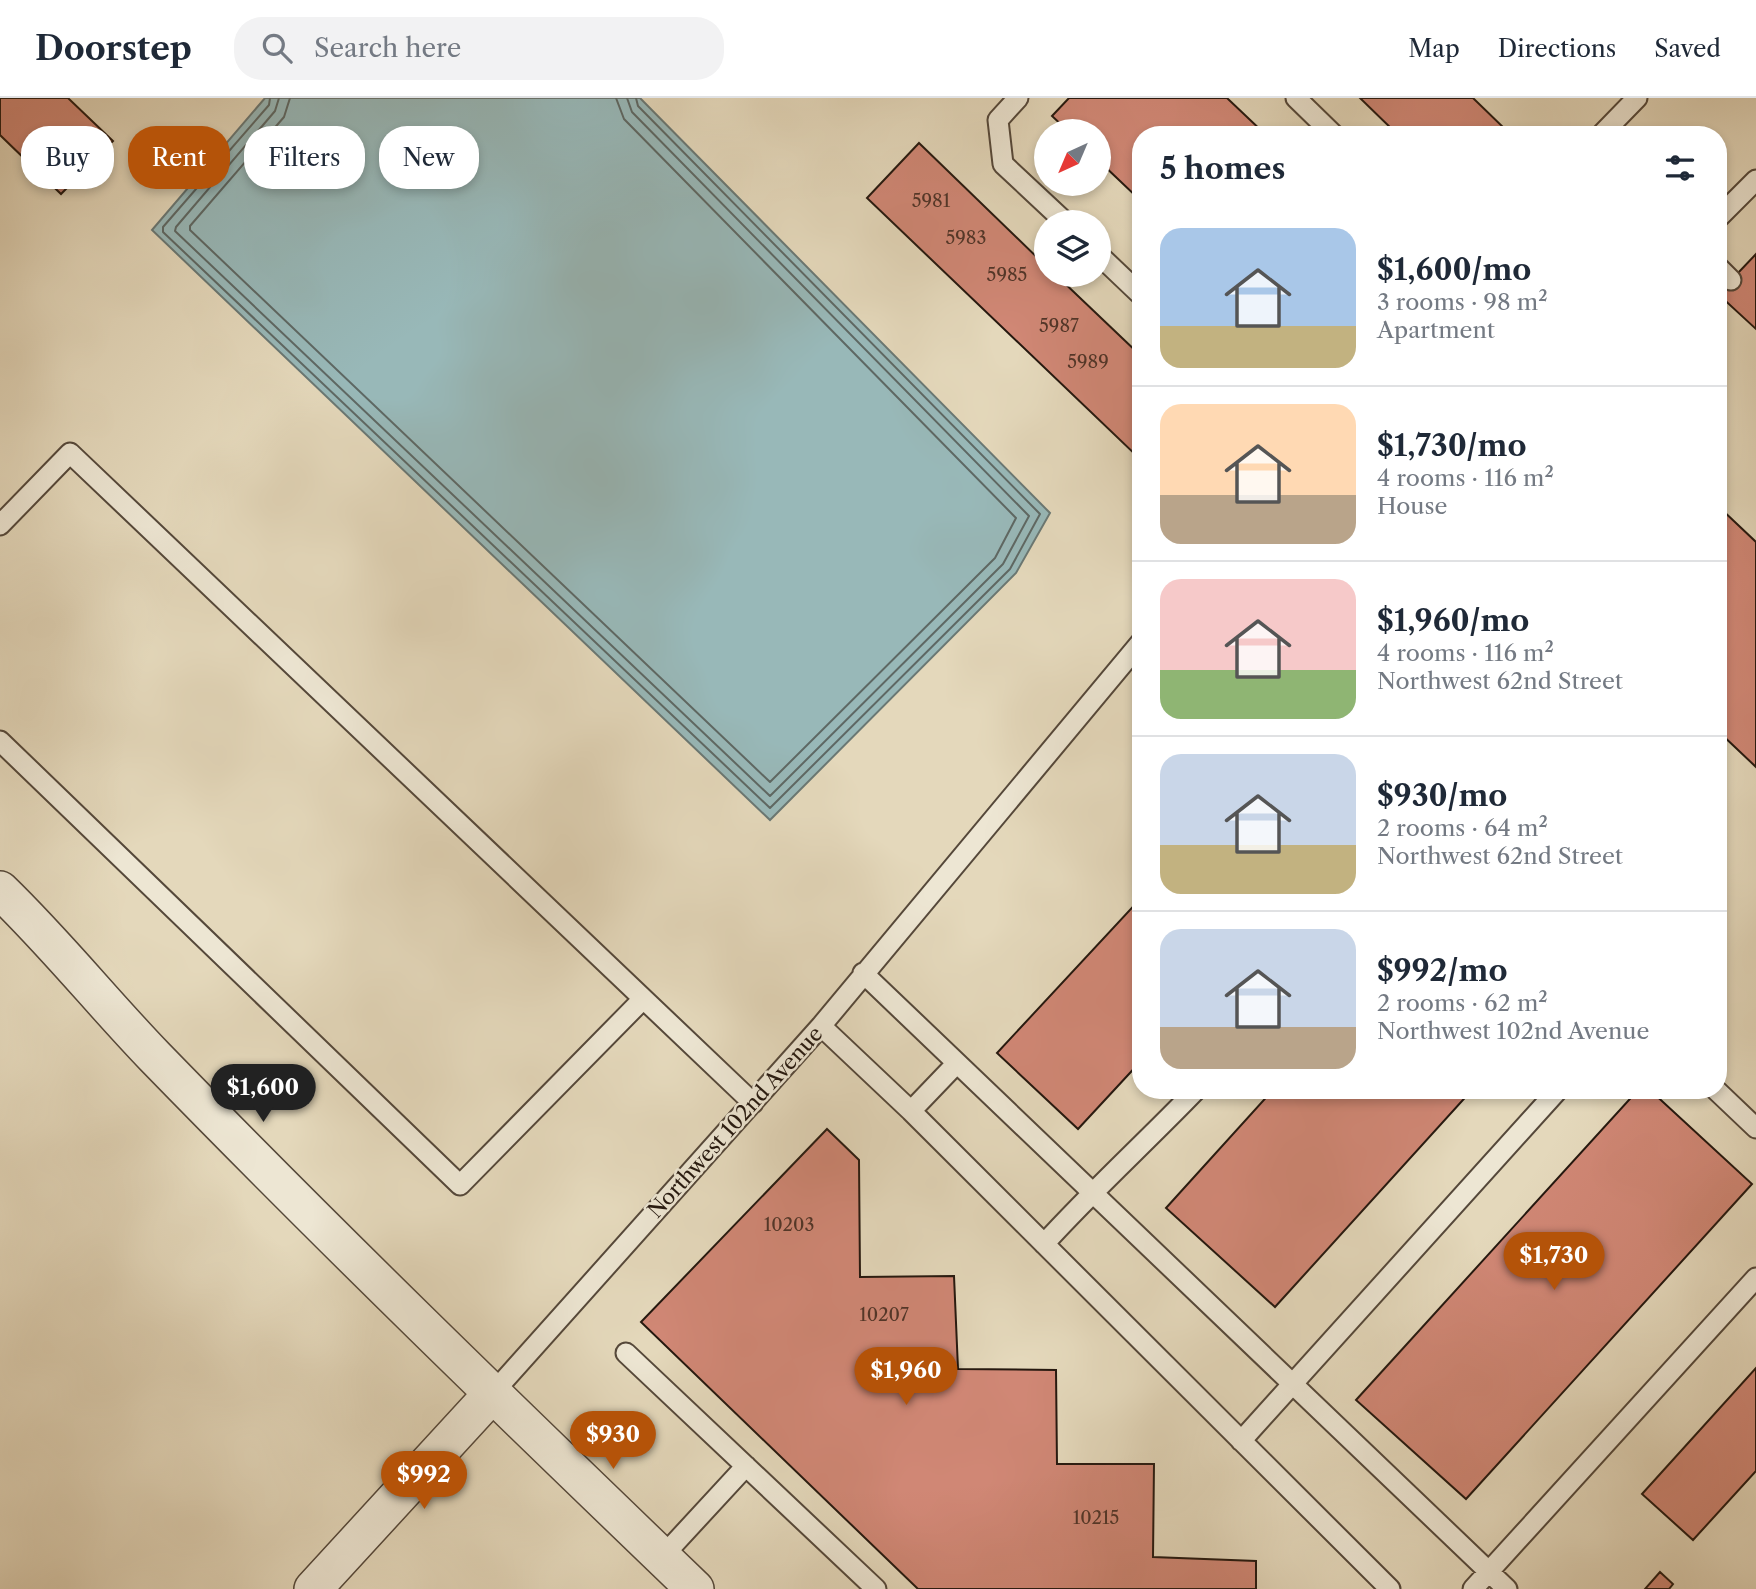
<!DOCTYPE html>
<html lang="en">
<head>
<meta charset="utf-8">
<style>
  :root { --surface:#fff; --page:#f2f2f3; --text:#1f2937; --muted:#747a83; --line:#e0e1e3; --accent:#b45309 }
  body { margin:0; font-family:"Libre Caslon Text",serif; background:var(--page); color:var(--text); height:100vh; display:flex; flex-direction:column; font-size:26px; white-space:nowrap }
  * { box-sizing:border-box; margin:0 }
  p { font-size:23px; color:var(--muted) }
  .icon { flex:none; width:38px; height:38px; fill:none; stroke:currentColor; stroke-width:2; stroke-linecap:round; stroke-linejoin:round }
  .map { position:relative; flex:1; overflow:hidden }
  .sheet { position:absolute; left:1132px; top:28px; width:595px; height:973px; display:flex; flex-direction:column; background:var(--surface); border-radius:28px; box-shadow:0 4px 10px #0003 }
  .sheet>* { flex:none }
  .guide { position:absolute; left:21px; top:28px; width:665px; height:63px; display:flex; gap:14px }
  .needle { width:46px; rotate:224deg }
  .controls { position:absolute; left:1034px; top:21px; display:grid; gap:14px }
  .controls a { display:grid; place-items:center; width:77px; height:77px; border-radius:50%; background:var(--surface); box-shadow:0 4px 10px #0003; font-size:35px }
  .price { position:absolute; translate:-50% -60px; padding:0 16px; border-radius:24px; background:var(--accent); color:#fff; font-size:23px; line-height:46px; filter:drop-shadow(0 2px 4px #0008) }
  .price::after { content:''; position:absolute; left:50%; top:42px; width:21px; height:16px; margin-left:-10px; background:inherit; clip-path:polygon(0 0,100% 0,50% 100%) }
  .price.active { background:#222; color:#fff }
  ul { padding:0; list-style:none }
  li { display:flex; align-items:center; gap:21px; height:175px; padding:0 28px }
  li+li { border-top:2px solid var(--line) }
  li span { display:grid; place-items:center; flex:none; width:196px; height:140px; border-radius:21px; color:#555 }
  li>.icon { margin-inline-start:auto }
  span .icon { width:84px; height:84px; fill:#fffc; stroke-width:1 }
  li b { font-size:30px }
  h2 { display:flex; justify-content:space-between; align-items:center; height:84px; padding:0 28px; font-size:30px }
  .pill { padding:0 24px; border-radius:28px; background:var(--surface); box-shadow:0 4px 10px #0003; font-size:24px; line-height:63px }
  .pill.active { background:var(--accent); color:#fff }
  header { display:flex; align-items:center; gap:42px; box-sizing:border-box; height:98px; padding:0 35px; background:var(--surface); border-bottom:2px solid var(--line) }
  header strong { font-size:33px }
  nav { display:flex; gap:38px; margin-inline-start:auto; font-size:24px }
  .search { width:490px; height:63px; background:var(--page); display:flex; align-items:center; gap:18px; box-sizing:border-box; padding:0 24px; border-radius:28px; color:var(--muted); font-size:26px }
  .map>svg:first-child { display:block }
  .water { fill:#98b8b8; stroke:#6a7874; stroke-width:2 }
  .lines { fill:none; stroke-linecap:round; stroke-linejoin:round }
  .shore { stroke:#5e6864; stroke-width:2 }
  .building { fill:#d08775; stroke:#25180f; stroke-width:2 }
  .lane-casing { stroke:#55483a; stroke-width:23 }
  .street-casing { stroke:#55483a; stroke-width:40 }
  .lane { stroke:#ede6d3; stroke-width:19 }
  .street { stroke:#ede6d3; stroke-width:37 }
  .labels { text-anchor:middle; dominant-baseline:central; stroke-width:5; stroke-linejoin:round; paint-order:stroke }
  .number-label { font-size:18px; fill:#503428 }
  .street-label { font-size:21px; fill:#25180f; stroke:#ede6d3 }
</style>
</head>
<body>
<header>
<strong>Doorstep</strong>
<div class="search"><svg class="icon" aria-label="search" viewBox="0 0 24 24"><circle cx="10" cy="10" r="6"/><path d="M15 15l6 6"/></svg>Search here</div>
<nav><a>Map</a><a>Directions</a><a>Saved</a></nav>
</header>
<div class="map">
<svg width="1756" height="1491" viewBox="0 0 1756 1491">
  <rect width="100%" height="100%" fill="#e4d8bb"/>
  <filter id="stains"><feTurbulence type="fractalNoise" baseFrequency=".00286" numOctaves="4"/><feColorMatrix values="0 0 0 0 .2 0 0 0 0 .09 0 0 0 0 .02 0 0 0 .5 -.17"/></filter>
  <radialGradient id="worn" r=".72"><stop offset=".6" stop-color="#630" stop-opacity="0"/><stop offset="1" stop-color="#630" stop-opacity=".3"/></radialGradient>
  <path class="water" d="M265,0H640L1050,415L1016,475L770,722L152,132Z"/>
  <g class="lines">
    <path class="shore" d="M270,0L269,7L163,129V134L770,710L1010,471L1040,416L638,8L636,0
      M279,0L275,13L176,129L175,133L770,698L1003,466L1029,418L632,14L627,0
      M290,0L284,19L190,128V132L770,684L995,460L1016,420L624,21L616,0"/>
  </g>
  <path class="building" d="M0,0H68L113,43L61,96L0,37Z
    M1069,0H1227L1266,37H1141V103L1099,63V33H1068L1052,18Z
    M1360,0H1473L1505,31L1500,37H1398Z
    M919,45L1046,168V177H1056L1141,258V362L867,100Z
    M1756,156V231L1718,196Z
    M1718,408L1756,444V669L1718,633Z
    M1141,800V963L1078,1031L997,955Z
    M1273,992H1472L1275,1209L1166,1110Z
    M1638,992H1650L1752,1086L1466,1401L1356,1302Z
    M827,1031L859,1062L860,1179L954,1178L958,1271L1056,1272L1057,1366H1154L1153,1459L1256,1463V1491H918L641,1224Z
    M1756,1270V1373L1693,1442L1642,1396Z
    M1660,1474L1673,1486L1669,1491H1645Z"/>
  <g class="lines">
    <g class="lane-casing">
      <path id="lane" d="M1018,0L998,22L1003,66L1065,124
        M1296,0L1334,37
        M1601,37L1637,0
        M1718,120L1756,82
        M1099,157L1141,197
        M1718,169L1731,182
        M0,427L70,355L753,1005
        M0,643L460,1087L643,901
        M863,875L1507,1491
        M821,928L911,1013L1390,1491
        M1716,992L1756,1030
        M911,1013L957,965
        M1044,1146C1092,1093 1146,1044 1196,992
        M626,1255L876,1491
        M492,1296L821,928L1141,544
        M1241,1343L1558,992
        M662,1459L746,1368
        M1473,1491L1756,1180"/>
    </g>
    <g class="street-casing">
      <path id="street" d="M0,792C55,845 102,904 155,959C331,1140 513,1316 695,1491
        M313,1491L492,1296"/>
    </g>
    <use href="#lane" class="lane"/>
    <use href="#street" class="street"/>
  </g>
  <g class="labels">
    <g class="number-label">
      <text x="931" y="103">5981</text>
      <text x="966" y="140">5983</text>
      <text x="1007" y="177">5985</text>
      <text x="1059" y="228">5987</text>
      <text x="1088" y="264">5989</text>
      <text x="789" y="1127">10203</text>
      <text x="884" y="1217">10207</text>
      <text x="1096" y="1420">10215</text>
    </g>
    <g class="street-label">
      <text transform="translate(735 1024) rotate(-48)">Northwest 102nd Avenue</text>
    </g>
  </g>
  <rect width="100%" height="100%" filter="url(#stains)"/>
  <rect width="100%" height="100%" fill="url(#worn)"/>
</svg>
<div class="controls">
<a><svg class="needle" viewBox="-14 -14 28 28"><path d="M0-13l5 13h-10z" fill="#e53935"/><path d="M0 13l5-13h-10z" fill="#747a83"/></svg></a>
<a><svg class="icon" aria-label="layers" viewBox="0 0 24 24"><path d="M12 4l9 5-9 5-9-5zM3 14l9 5 9-5"/></svg></a>
</div>
<b class="price active" style="left:263px;top:1026px">$1,600</b>
<b class="price" style="left:1554px;top:1194px">$1,730</b>
<b class="price" style="left:906px;top:1309px">$1,960</b>
<b class="price" style="left:613px;top:1373px">$930</b>
<b class="price" style="left:424px;top:1413px">$992</b>
<div class="guide">
<a class="pill">Buy</a>
<a class="pill active">Rent</a>
<a class="pill">Filters</a>
<a class="pill">New</a>
</div>
<section class="sheet">
<h2>5 homes<svg class="icon" aria-label="filters" viewBox="0 0 24 24"><path d="M4 7h16M4 17h16"/><circle cx="9" cy="7" r="2"/><circle cx="15" cy="17" r="2"/></svg></h2>
<ul>
<li><span style="background:linear-gradient(#a9c7e8 70%,#c2b280 0)"><svg class="icon" aria-label="home" viewBox="0 0 24 24"><path d="M3 11l9-7 9 7M6 9v11h12V9"/></svg></span><div><b>$1,600/mo</b><p>3 rooms · 98 m²</p><p>Apartment</p></div></li>
<li><span style="background:linear-gradient(#ffd9b3 65%,#b9a48a 0)"><svg class="icon" aria-label="home" viewBox="0 0 24 24"><path d="M3 11l9-7 9 7M6 9v11h12V9"/></svg></span><div><b>$1,730/mo</b><p>4 rooms · 116 m²</p><p>House</p></div></li>
<li><span style="background:linear-gradient(#f6c9c9 65%,#8fb573 0)"><svg class="icon" aria-label="home" viewBox="0 0 24 24"><path d="M3 11l9-7 9 7M6 9v11h12V9"/></svg></span><div><b>$1,960/mo</b><p>4 rooms · 116 m²</p><p>Northwest 62nd Street</p></div></li>
<li><span style="background:linear-gradient(#c9d6e8 65%,#c2b280 0)"><svg class="icon" aria-label="home" viewBox="0 0 24 24"><path d="M3 11l9-7 9 7M6 9v11h12V9"/></svg></span><div><b>$930/mo</b><p>2 rooms · 64 m²</p><p>Northwest 62nd Street</p></div></li>
<li><span style="background:linear-gradient(#c9d6e8 70%,#b9a48a 0)"><svg class="icon" aria-label="home" viewBox="0 0 24 24"><path d="M3 11l9-7 9 7M6 9v11h12V9"/></svg></span><div><b>$992/mo</b><p>2 rooms · 62 m²</p><p>Northwest 102nd Avenue</p></div></li>
</ul>
</section>
</div>
</body>
</html>
